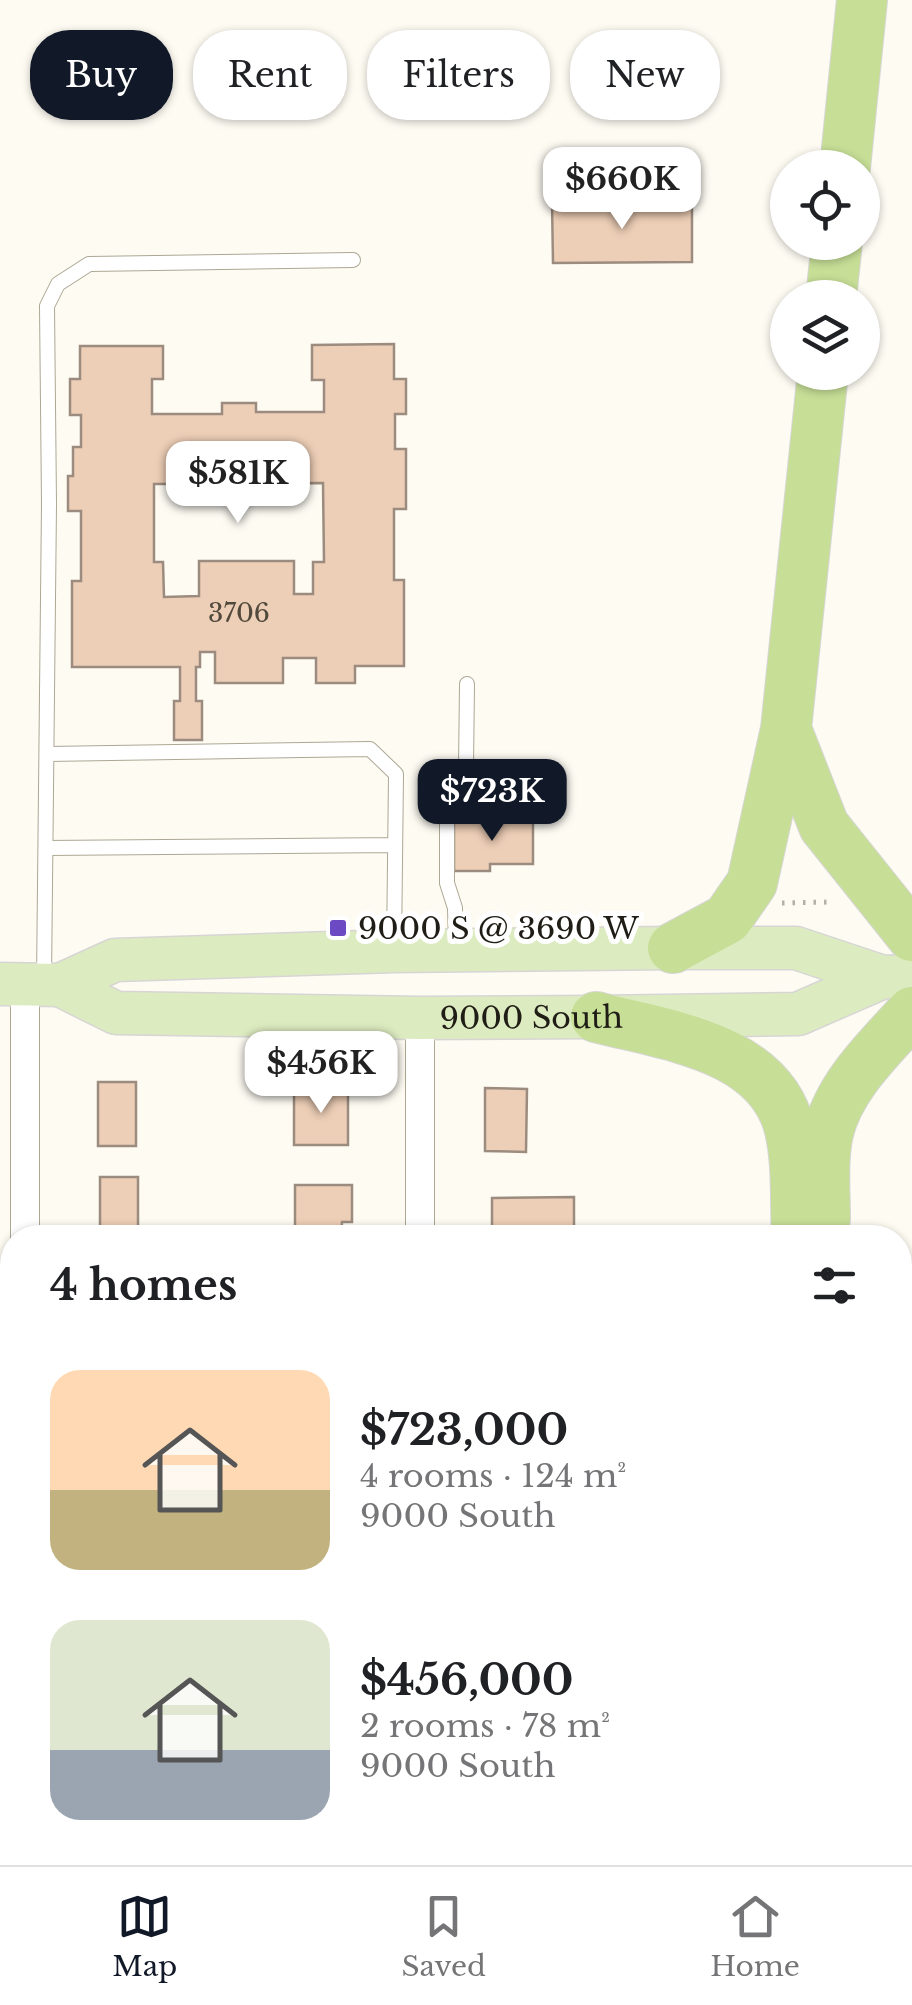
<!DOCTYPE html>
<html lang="en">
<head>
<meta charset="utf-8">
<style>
  :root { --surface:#fff; --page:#f6f6f6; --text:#202124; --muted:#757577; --line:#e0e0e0; --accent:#111827 }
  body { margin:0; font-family:"Libre Baskerville",serif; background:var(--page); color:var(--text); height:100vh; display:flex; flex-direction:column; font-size:38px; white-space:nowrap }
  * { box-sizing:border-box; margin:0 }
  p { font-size:32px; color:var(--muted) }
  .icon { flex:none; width:55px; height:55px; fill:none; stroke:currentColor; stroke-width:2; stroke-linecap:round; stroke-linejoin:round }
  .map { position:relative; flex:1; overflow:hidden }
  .drawer { position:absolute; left:0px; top:1225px; width:912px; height:640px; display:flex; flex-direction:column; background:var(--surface); border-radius:40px 40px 0 0; box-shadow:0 2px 8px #0004 }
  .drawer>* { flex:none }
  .guide { position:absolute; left:30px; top:30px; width:852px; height:90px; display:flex; gap:20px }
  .tools { position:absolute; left:770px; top:150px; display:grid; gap:20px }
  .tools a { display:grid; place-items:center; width:110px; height:110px; border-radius:50%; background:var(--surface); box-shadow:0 2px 8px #0004; font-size:50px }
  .price { position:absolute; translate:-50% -85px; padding:0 22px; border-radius:20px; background:#fff; color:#222; font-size:32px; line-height:65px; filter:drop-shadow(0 2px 5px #0008) }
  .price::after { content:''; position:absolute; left:50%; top:60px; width:30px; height:22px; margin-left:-15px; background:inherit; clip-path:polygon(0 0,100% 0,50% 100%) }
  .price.active { background:var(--accent); color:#fff }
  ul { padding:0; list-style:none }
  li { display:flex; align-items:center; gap:30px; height:250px; padding:0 50px }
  li span { display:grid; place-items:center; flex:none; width:280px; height:200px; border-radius:30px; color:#555 }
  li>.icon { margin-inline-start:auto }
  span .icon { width:120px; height:120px; fill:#fffc; stroke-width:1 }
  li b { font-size:42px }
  h2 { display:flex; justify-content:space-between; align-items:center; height:120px; padding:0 50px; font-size:42px }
  .tag { padding:0 35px; border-radius:40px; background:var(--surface); box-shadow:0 2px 8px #0004; font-size:35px; line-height:90px }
  .tag.active { background:var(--accent); color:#fff }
  .menu { display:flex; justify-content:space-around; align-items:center; height:140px; border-top:2px solid var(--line); background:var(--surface); font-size:28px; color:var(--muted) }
  .menu a { display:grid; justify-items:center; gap:5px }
  .menu .active { color:var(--accent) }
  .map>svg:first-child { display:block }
  .green { fill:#e2c2bd }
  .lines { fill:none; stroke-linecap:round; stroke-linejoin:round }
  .stream { stroke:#b2d3bc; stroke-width:9 }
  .building { fill:#edceb6; stroke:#9c8c7f; stroke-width:2.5; fill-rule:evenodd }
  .lane-casing { stroke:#ada794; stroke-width:16 }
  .street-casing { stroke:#ada794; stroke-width:30 }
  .primary-casing { stroke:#d7d6d5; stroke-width:45 }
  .highway-casing { stroke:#d7d6d5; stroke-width:52 }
  .path { stroke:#b3b0a8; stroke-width:5; stroke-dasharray:2.5 8; stroke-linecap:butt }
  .lane { stroke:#fff; stroke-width:14 }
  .street { stroke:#fff; stroke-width:28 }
  .primary { stroke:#ddebc0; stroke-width:42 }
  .highway { stroke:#c6de96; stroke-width:50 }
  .poi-dot { fill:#6b4ac3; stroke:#fff; stroke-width:4 }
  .labels { text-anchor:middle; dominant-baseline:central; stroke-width:10; stroke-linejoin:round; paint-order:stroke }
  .number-label { font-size:25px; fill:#52493d }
  .poi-label { font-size:30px; fill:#1f1d15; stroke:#fff; text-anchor:start }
  .street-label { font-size:30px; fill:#1f1d15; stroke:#fff }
</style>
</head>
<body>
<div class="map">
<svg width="912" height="1865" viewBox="0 0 912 1865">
  <rect width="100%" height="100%" fill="#fefbf3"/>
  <path class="green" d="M339,1852H599V1853L546,1862L321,1865Z"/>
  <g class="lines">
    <path class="stream" d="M418,1865L432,1852"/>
  </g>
  <path class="building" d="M692,201V262L553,263L552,202Z
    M394,344V379H406V414H395V449H406V509H394V580H404V666H355V683H316V658H283V683H215V652H200V667H196V701H202V740H174V701H180V667H72V581H81V511H68V476H73V447H81V415H70V379H80V346H163V379H152V414H222V403H256V412H324V380H312V345ZM323,483L324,562H313V594H294V561H199V596L164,597L163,562H154V484Z
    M454,820H533V864H490V871H454Z
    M98,1082H136V1146H98Z
    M294,1086H348V1145H294Z
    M485,1088L527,1089L526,1152L485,1151Z
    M100,1177H138V1238H100Z
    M295,1185H352V1222H342L341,1238H295Z
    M574,1197V1238H492V1198Z
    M143,1852H186V1853L164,1865H150Z"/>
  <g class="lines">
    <g class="lane-casing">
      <path id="lane" d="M47,754L370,749L396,774L394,949
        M46,848L395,845
        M456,945L455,908L447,883V803L466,767L467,684
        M44,980L49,504L47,306L58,284L89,264L353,260"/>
    </g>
    <g class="street-casing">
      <path id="street" d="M25,984V1238
        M420,1238V1018
        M53,1852L59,1865
        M283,1865L301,1852"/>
    </g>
    <g class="primary-casing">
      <g id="primary">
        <path d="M0,984L60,985L115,960L394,951L673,948H796L883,977L912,976"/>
        <path id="s1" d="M60,985L116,1013L420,1018L596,1017L798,1014L883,977"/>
      </g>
    </g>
    <g class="highway-casing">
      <path id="highway" d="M845,168L862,0
        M831,298L837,242
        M786,729L824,826L912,936
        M673,948L727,919L752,883L786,729L823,372
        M596,1017C664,1035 771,1046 790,1130C798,1164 795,1203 797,1238
        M825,1219C825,1192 822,1160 828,1133C839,1085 881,1047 912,1012
        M841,1852L842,1865"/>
    </g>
    <path class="path" d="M782,903L831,902"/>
    <use href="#lane" class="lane"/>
    <use href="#street" class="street"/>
    <use href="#primary" class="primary"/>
    <use href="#highway" class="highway"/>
  </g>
  <rect class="poi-dot" x="328" y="918" width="20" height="20" rx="5"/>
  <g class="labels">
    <g class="number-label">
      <text x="239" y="613">3706</text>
    </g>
    <g class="poi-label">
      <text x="358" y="928">9000 S @ 3690 W</text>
    </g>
    <g class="street-label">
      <text stroke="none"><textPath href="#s1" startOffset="478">9000 South</textPath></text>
    </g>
  </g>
</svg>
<div class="tools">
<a><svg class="icon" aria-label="locate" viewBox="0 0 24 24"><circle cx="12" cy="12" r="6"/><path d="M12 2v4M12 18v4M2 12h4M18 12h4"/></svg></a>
<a><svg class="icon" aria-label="layers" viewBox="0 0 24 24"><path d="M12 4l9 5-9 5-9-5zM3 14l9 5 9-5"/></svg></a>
</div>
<b class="price" style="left:622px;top:232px">$660K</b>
<b class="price" style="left:238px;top:526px">$581K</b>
<b class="price active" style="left:492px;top:844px">$723K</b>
<b class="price" style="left:321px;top:1116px">$456K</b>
<div class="guide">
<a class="tag active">Buy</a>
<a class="tag">Rent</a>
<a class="tag">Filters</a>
<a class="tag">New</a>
</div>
<section class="drawer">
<h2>4 homes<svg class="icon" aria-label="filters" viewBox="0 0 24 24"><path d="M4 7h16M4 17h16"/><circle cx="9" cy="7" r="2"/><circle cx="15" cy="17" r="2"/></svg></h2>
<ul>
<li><span style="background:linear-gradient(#ffd9b3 60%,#c2b280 0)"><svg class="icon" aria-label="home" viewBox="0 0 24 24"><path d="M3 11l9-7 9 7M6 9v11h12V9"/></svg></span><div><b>$723,000</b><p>4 rooms · 124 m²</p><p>9000 South</p></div></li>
<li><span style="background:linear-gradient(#dfe7d0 65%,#9aa5b1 0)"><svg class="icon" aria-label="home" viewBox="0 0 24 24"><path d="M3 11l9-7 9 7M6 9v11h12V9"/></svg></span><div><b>$456,000</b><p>2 rooms · 78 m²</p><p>9000 South</p></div></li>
</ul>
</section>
</div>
<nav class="menu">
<a class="active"><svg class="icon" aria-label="map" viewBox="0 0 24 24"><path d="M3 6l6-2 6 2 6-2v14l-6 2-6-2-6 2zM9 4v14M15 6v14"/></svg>Map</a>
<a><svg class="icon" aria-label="saved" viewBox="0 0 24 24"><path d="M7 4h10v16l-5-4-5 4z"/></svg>Saved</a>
<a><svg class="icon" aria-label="home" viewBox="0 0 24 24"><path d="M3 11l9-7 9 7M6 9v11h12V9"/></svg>Home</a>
</nav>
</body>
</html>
